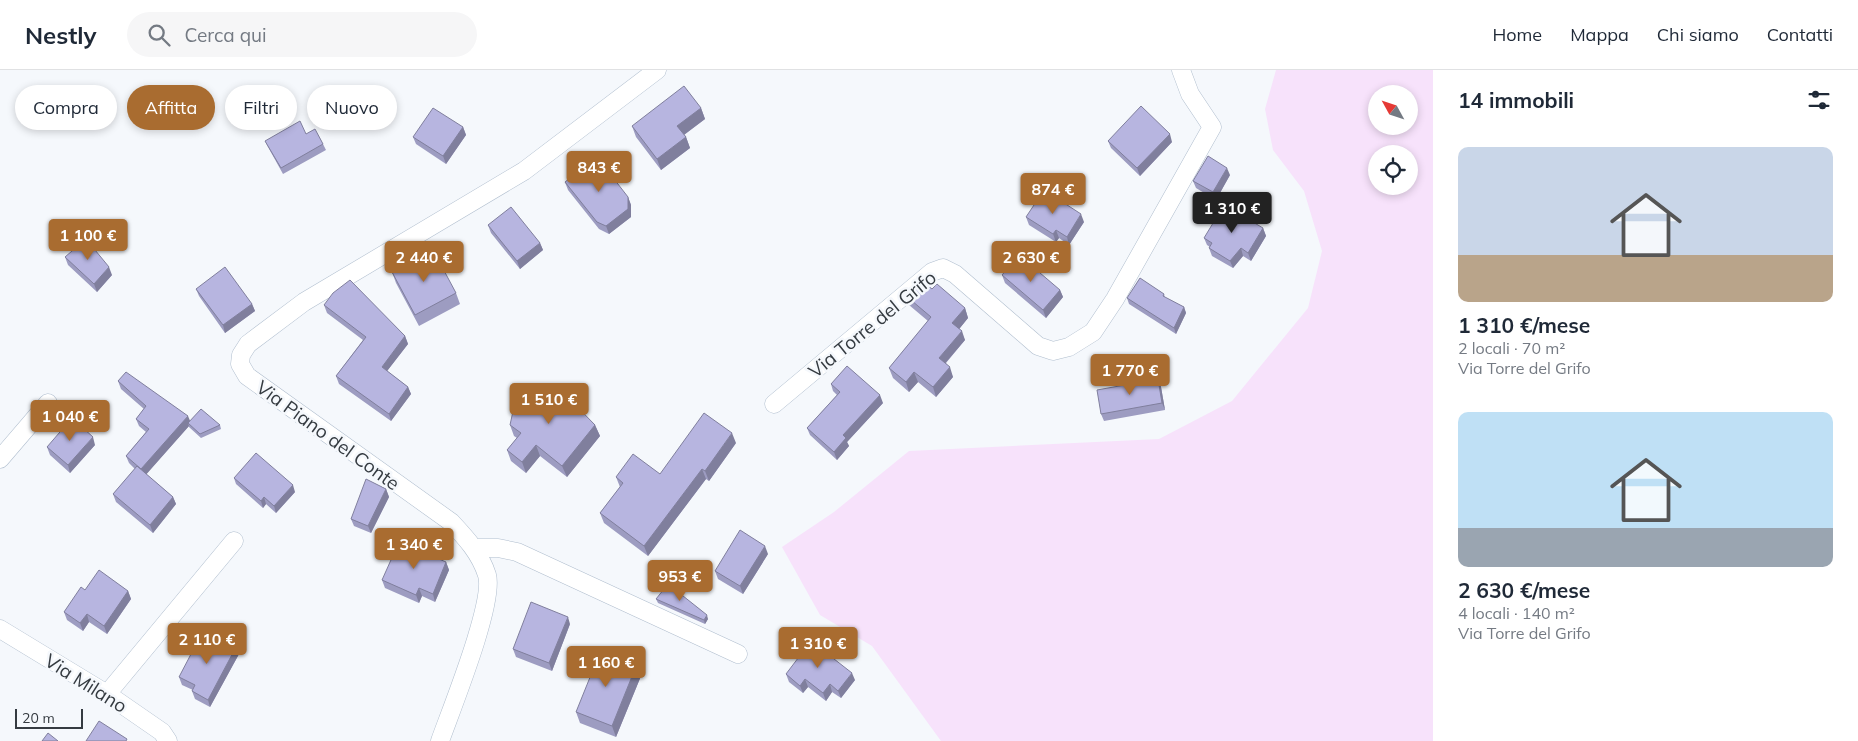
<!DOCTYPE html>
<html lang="it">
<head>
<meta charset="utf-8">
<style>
  :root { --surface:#fff; --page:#f6f6f7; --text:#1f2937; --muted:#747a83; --line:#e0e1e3; --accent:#a96c30 }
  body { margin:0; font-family:Mulish,sans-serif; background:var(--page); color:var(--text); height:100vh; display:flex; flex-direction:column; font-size:19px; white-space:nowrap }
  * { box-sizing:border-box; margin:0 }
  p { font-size:16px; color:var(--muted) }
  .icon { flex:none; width:28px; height:28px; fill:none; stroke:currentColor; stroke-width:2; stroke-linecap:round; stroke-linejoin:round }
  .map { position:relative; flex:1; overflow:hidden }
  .side { display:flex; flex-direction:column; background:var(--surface); width:425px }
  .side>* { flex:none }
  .top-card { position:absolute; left:15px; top:15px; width:475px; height:45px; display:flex; gap:10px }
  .needle { width:32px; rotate:310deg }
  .tools { position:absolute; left:1368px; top:15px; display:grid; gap:10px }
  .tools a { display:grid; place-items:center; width:50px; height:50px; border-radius:50%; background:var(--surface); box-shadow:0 2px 8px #0003; font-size:25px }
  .scale { position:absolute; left:15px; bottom:12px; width:68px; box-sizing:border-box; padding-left:5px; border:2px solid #353b41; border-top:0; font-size:14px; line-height:18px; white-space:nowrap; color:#353b41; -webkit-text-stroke:4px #f5f8fc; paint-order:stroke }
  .price { position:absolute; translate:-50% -42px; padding:0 11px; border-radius:5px; background:var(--accent); color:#fff; font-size:16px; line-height:32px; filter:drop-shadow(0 1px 2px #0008) }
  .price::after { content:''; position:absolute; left:50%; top:30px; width:15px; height:11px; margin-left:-8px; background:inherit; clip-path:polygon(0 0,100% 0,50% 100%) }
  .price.current { background:#222; color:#fff }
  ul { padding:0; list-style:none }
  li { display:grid; align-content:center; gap:10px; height:265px; padding:0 25px }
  li span { display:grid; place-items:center; height:155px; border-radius:10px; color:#555 }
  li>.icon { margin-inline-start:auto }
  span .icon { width:90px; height:90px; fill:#fffc; stroke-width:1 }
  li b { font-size:21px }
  h2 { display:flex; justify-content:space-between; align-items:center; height:60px; padding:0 25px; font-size:21px }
  .tag { padding:0 18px; border-radius:22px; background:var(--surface); box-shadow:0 2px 8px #0003; font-size:18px; line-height:45px }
  .tag.current { background:var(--accent); color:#fff }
  header { display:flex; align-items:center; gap:30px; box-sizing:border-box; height:70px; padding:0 25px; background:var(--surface); border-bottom:1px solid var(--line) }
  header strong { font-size:24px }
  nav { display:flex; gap:28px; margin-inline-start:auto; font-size:18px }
  .search { width:350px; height:45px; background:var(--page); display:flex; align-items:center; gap:12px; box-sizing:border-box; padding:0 18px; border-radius:28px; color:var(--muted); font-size:19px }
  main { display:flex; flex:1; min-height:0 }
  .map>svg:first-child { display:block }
  .green { fill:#f7e2fb; fill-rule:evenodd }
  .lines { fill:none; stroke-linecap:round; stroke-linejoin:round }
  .street-casing { stroke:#b0bece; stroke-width:19 }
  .street { stroke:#fff; stroke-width:18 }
  .wall { fill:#9d9cc1 }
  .shaded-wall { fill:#807f9d }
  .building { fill:#b7b5e0; stroke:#807f9d }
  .labels { text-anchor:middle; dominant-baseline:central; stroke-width:5; stroke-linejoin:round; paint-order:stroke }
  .street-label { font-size:19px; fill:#353b41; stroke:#f5f8fc }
</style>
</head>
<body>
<header>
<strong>Nestly</strong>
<div class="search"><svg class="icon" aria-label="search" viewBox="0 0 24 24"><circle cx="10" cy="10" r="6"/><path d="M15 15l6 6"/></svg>Cerca qui</div>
<nav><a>Home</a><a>Mappa</a><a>Chi siamo</a><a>Contatti</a></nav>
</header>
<main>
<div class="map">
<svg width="1433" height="671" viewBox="0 0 1433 671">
  <rect width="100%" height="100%" fill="#f5f8fc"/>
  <path class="green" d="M1276,0H1433V671H941L872,576L820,545L782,477L834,442L909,381L1159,369L1232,331L1308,238L1322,181L1304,121L1273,80L1265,39ZM1376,24H1409V56H1376ZM1376,84H1409V116H1376Z"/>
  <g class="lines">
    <g class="street-casing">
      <path id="street" d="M774,334L932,202L943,198L955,204L1038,276L1053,281L1069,277L1093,262L1115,229L1212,57L1190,24L1181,0
        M0,389L48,333
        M475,478H498L517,482L738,584
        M0,559L107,624L162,662L168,671
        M107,624L234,471
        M440,671C451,640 495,532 487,505C480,483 466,468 451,452L247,306L240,294L241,285L248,274L304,232L524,101L657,0"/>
    </g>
    <use href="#street" class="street"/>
  </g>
  <path class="wall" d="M701,38L705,49L684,65L686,67L690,78L661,100L636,67L632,56Z
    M463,57L466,65L446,94L416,74L413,67Z
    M265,71L323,74L326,80L283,104L268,77Z
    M1108,71L1172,72L1140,106L1111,78Z
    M1230,105L1216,130L1196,118L1193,111Z
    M565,112L628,127L631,135V147L609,164L599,159L568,120Z
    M1026,147L1084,152L1069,175L1059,168L1056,172L1029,155Z
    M488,155L540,173L543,180L520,199L491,163Z
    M1263,158L1266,166L1251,191L1243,186L1233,198L1212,186L1209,178L1210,177L1207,175L1204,168Z
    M65,187L112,205L97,222L68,195Z
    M392,202L456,223L460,234L419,256L396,213Z
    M1002,205L1060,220L1063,227L1046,248L1005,213Z
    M196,219L252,234L255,241L225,263L199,226Z
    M932,219L965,238L968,248L959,259L965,270L946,293L953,307L936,327L918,312L909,322L893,308L889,298L928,251L909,235L905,225Z
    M1164,224L1165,228L1184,237L1186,243L1176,264L1129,234L1127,228Z
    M324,235L405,266L408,274L387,301L408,317L411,324L391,351L339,314L336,306L363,270L327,243Z
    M1158,309L1161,317L1165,340L1104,351L1101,344Z
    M118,311L190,351L220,355L221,359L201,368L189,357V356L146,404L173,427L176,434L153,463L116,432L113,424L135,399L129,393L126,386L146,362L139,356L136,349L144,339L121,319Z
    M831,314L883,333L847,372L849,376L837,390L810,365L807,358L837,325L833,321Z
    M510,355H595L600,366L567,407L540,386L526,403L511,391L507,380L517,368L514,366Z
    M736,373L709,411L706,409L648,486L604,453L600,443L620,417L616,407L660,404Z
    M95,375L70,403L50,385L47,377Z
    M234,408L295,422L276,443L266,434L263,438L236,414Z
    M386,419L389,427L371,463L354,456L351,449Z
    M768,484L743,524L718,509L715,501Z
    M446,492L449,500L435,532L422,526L419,533L385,518L382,510Z
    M85,520L128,521L131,529L107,564L89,552L83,561L67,550L64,542Z
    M656,529L708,549L705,554L658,533Z
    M570,554L552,601L516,587L513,579Z
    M218,574L239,584L210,637L195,629L192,621L193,620L182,615L179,607Z
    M637,594L641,606L616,667L580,653L576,642Z
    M786,604L855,610L841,628L832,622L826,631L808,617L803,623L789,612Z"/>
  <path class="shaded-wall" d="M701,38L705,49L681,67L677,56Z
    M463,57L466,65L446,94L443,86Z
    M1170,64L1172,72L1140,106L1137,98Z
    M686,67L690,78L661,100L657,89Z
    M1227,98L1230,105L1216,130L1213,122Z
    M628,127L631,135V147L609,164L606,156Z
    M1081,144L1084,152L1069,175L1067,167Z
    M1263,158L1266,166L1251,191L1248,183Z
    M1056,160L1059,168L1056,172L1053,164Z
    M540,173L543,180L520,199L517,191Z
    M1241,178L1243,186L1233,198L1230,191Z
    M109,197L112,205L97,222L94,214Z
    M1060,220L1063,227L1046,248L1043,240Z
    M252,234L255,241L225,263L223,255Z
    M1184,237L1186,243L1176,264L1174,258Z
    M965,238L968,248L956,263L952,253Z
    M962,261L965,270L942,297L939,288Z
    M405,266L408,274L384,305L382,297Z
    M950,297L953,307L936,327L933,317Z
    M914,302L918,312L909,322L906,312Z
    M1158,309L1161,317L1165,340L1162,333Z
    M408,317L411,324L391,351L389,344Z
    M880,325L883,333L847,372L849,376L837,390L834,382L843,365Z
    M188,346L191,353H188L189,356L144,407L141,399Z
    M595,355L600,366L567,407L562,396Z
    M732,363L736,373L709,411L705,401Z
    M93,367L95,375L70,403L68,395Z
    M536,375L540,386L526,403L522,392Z
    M702,399L706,409L648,486L644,476Z
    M293,415L295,422L276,443L274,436Z
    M386,419L389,427L371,463L368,456Z
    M173,427L176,434L153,463L150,455Z
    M264,427L266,434L263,438L261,431Z
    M765,476L768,484L743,524L740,516Z
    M446,492L449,500L435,532L433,524Z
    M419,518L422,526L419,533L416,525Z
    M128,521L131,529L107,564L104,556Z
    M87,544L89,552L83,561L80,553Z
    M707,545L708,549L705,554L704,550Z
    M568,547L570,554L552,601L549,593Z
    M236,577L239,584L210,637L208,630Z
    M637,594L641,606L616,667L612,656Z
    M852,603L855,610L841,628L838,621Z
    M805,609L808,617L803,623L800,616Z
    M830,614L832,622L826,631L823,623Z"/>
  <path class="building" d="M684,16L701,38L677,56L686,67L657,89L632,56Z
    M1141,36L1170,64L1137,98L1108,71Z
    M433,38L463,57L443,86L413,67Z
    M300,51L306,64L315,59L323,74L281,98L265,71Z
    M1208,86L1227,98L1213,122L1193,111Z
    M597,87L628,127V139L606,156L597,152L565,112Z
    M1044,120L1081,144L1067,167L1056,160L1053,164L1026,147Z
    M1224,135L1263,158L1248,183L1241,178L1230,191L1209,178L1212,173L1204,168Z
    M511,137L540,173L517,191L488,155Z
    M86,169L109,197L94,214L65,187Z
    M433,180L456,223L415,245L392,202Z
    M1019,185L1060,220L1043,240L1002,205Z
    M225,197L252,234L223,255L196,219Z
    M1140,208L1164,224L1163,226L1184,237L1174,258L1127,228Z
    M350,210L405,266L382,297L408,317L389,344L336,306L366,267L324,235L333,223Z
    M922,211L932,219L937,214L965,238L952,253L962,261L939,288L950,297L933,317L914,302L906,312L889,298L931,247L905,225Z
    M847,296L880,325L843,365L846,368L834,382L807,358L840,322L831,314Z
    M126,302L188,346L141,399L126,386L149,359L136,349L146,336L118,311Z
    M1158,309L1162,333L1101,344L1097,320Z
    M556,315L595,355L562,396L536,375L522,392L507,380L521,363L510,355L515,332Z
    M201,339L220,355L200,364L188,353Z
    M704,343L732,363L705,401L702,399L644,476L600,443L623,413L616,407L633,384L660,404Z
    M72,348L93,367L68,395L47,377Z
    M256,383L293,415L274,436L264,427L261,431L234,408Z
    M137,396L173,427L150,455L113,424Z
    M366,409L386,419L368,456L351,449Z
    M740,460L765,476L740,516L715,501Z
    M399,472L446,492L433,524L419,518L416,525L382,510Z
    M99,500L128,521L104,556L87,544L80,553L64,542L81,517L85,520Z
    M668,514L707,545L704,550L656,529Z
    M531,532L568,547L549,593L513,579Z
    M201,565L218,574L221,569L236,577L208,630L192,621L195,615L179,607Z
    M811,571L852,603L838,621L830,614L823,623L805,609L800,616L786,604Z
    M601,580L637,594L612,656L576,642Z
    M99,651L127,669L126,671H86Z
    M48,663L58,671H42Z"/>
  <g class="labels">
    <g class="street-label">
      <text transform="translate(872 254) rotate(-39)">Via Torre del Grifo</text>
      <text transform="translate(328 365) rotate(36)">Via Piano del Conte</text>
      <text transform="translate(86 613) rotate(32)">Via Milano</text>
    </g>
  </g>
</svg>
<div class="tools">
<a><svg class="needle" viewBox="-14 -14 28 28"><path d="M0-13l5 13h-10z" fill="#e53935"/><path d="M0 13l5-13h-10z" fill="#747a83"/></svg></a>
<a><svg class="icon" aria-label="locate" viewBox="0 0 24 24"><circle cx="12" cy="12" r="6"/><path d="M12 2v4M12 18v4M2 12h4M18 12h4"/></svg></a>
</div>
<div class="scale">20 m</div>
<b class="price" style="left:599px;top:123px">843 €</b>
<b class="price" style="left:1053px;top:145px">874 €</b>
<b class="price current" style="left:1232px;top:164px">1 310 €</b>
<b class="price" style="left:88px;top:191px">1 100 €</b>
<b class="price" style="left:424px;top:213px">2 440 €</b>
<b class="price" style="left:1031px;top:213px">2 630 €</b>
<b class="price" style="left:1130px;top:326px">1 770 €</b>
<b class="price" style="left:549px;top:355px">1 510 €</b>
<b class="price" style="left:70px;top:372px">1 040 €</b>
<b class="price" style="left:414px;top:500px">1 340 €</b>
<b class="price" style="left:680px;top:532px">953 €</b>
<b class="price" style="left:207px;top:595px">2 110 €</b>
<b class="price" style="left:818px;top:599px">1 310 €</b>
<b class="price" style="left:606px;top:618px">1 160 €</b>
<div class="top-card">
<a class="tag">Compra</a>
<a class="tag current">Affitta</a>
<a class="tag">Filtri</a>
<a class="tag">Nuovo</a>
</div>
</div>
<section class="side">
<h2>14 immobili<svg class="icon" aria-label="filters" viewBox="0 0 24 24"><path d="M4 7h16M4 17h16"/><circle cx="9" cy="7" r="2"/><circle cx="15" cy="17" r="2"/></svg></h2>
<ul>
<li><span style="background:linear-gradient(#c9d6e8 70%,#b9a48a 0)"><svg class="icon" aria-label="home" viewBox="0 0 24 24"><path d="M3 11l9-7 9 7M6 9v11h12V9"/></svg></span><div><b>1 310 €/mese</b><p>2 locali · 70 m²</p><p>Via Torre del Grifo</p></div></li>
<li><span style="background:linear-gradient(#bfe0f5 75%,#9aa5b1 0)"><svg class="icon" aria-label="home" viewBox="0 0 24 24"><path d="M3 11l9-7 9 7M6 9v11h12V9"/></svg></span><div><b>2 630 €/mese</b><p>4 locali · 140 m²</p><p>Via Torre del Grifo</p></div></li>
</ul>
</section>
</main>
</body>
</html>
